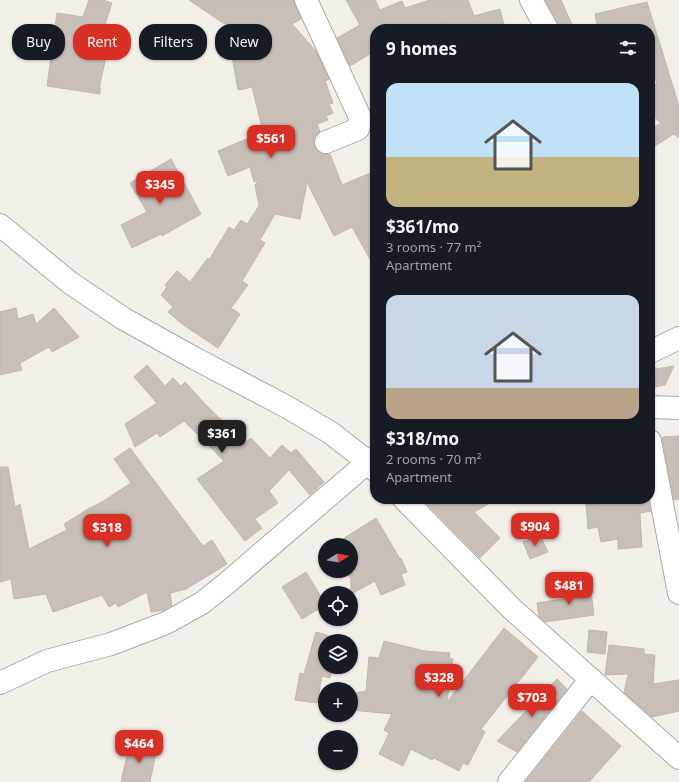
<!DOCTYPE html>
<html lang="en">
<head>
<meta charset="utf-8">
<style>
  :root { --surface:#171b24; --page:#242831; --text:#f1f3f6; --muted:#9ea1a6; --accent:#d93025 }
  body { margin:0; font-family:"Noto Sans",sans-serif; background:var(--page); color:var(--text); height:100vh; display:flex; flex-direction:column; font-size:15px; white-space:nowrap }
  * { box-sizing:border-box; margin:0 }
  p { font-size:13px; color:var(--muted) }
  .icon { flex:none; width:22px; height:22px; fill:none; stroke:currentColor; stroke-width:2; stroke-linecap:round; stroke-linejoin:round }
  .map { position:relative; flex:1; overflow:hidden }
  .sheet { position:absolute; left:370px; top:24px; width:285px; height:480px; display:flex; flex-direction:column; background:var(--surface); border-radius:16px; box-shadow:0 1px 3px #0004 }
  .sheet>* { flex:none }
  .top-card { position:absolute; left:12px; top:24px; width:298px; height:36px; display:flex; gap:8px }
  .needle { width:26px; rotate:79deg }
  .buttons { position:absolute; left:318px; top:538px; display:grid; gap:8px }
  .buttons a { display:grid; place-items:center; width:40px; height:40px; border-radius:50%; background:var(--surface); box-shadow:0 1px 3px #0004; font-size:20px }
  .price { position:absolute; translate:-50% -34px; padding:0 9px; border-radius:8px; background:var(--accent); color:#fff; font-size:13px; line-height:26px; filter:drop-shadow(0 1px 2px #0008) }
  .price::after { content:''; position:absolute; left:50%; top:24px; width:12px; height:9px; margin-left:-6px; background:inherit; clip-path:polygon(0 0,100% 0,50% 100%) }
  .price.current { background:#222; color:#fff }
  ul { padding:0; list-style:none }
  li { display:grid; align-content:center; gap:8px; height:212px; padding:0 16px }
  li span { display:grid; place-items:center; height:124px; border-radius:12px; color:#555 }
  li>.icon { margin-inline-start:auto }
  span .icon { width:72px; height:72px; fill:#fffc; stroke-width:1 }
  li b { font-size:17px }
  h2 { display:flex; justify-content:space-between; align-items:center; height:48px; padding:0 16px; font-size:17px }
  .chip { padding:0 14px; border-radius:16px; background:var(--surface); box-shadow:0 1px 3px #0004; font-size:14px; line-height:36px }
  .chip.current { background:var(--accent); color:#fff }
  .map>svg:first-child { display:block }
  .building { fill:#c7bfb8; stroke:#c4b6ab }
  .lines { fill:none; stroke-linecap:round; stroke-linejoin:round }
  .minor-casing { stroke:#a9a9a9; stroke-width:24 }
  .tertiary-casing { stroke:#a9a9a9; stroke-width:24 }
  .minor { stroke:#fff; stroke-width:22 }
  .tertiary { stroke:#fff; stroke-width:22 }
</style>
</head>
<body>
<div class="map">
<svg width="679" height="782" viewBox="0 0 679 782">
  <rect width="100%" height="100%" fill="#f2efe9"/>
  <path class="building" d="M89,0H103L112,3L105,24L113,25L100,84V94L47,86L57,13L83,17Z
    M189,0H294L295,5L301,19L292,24L316,51L329,79L325,81L333,103L329,104L333,113L326,116L328,120L317,124L320,132L316,135L314,140L315,147L319,152L324,154H330L342,185L375,171V268L352,227L334,236L307,182L300,219L275,214L260,240L265,243L242,281L248,285L231,308L240,314L218,348L182,324L168,312L173,307L161,295L167,287L165,285L177,271L190,282L208,258L209,260L229,227L234,230L241,220L247,224L259,206L255,185L259,179L254,182L250,167L228,176L218,151L263,132L252,87L238,90L230,45L218,38L226,25Z
    M346,0H375L380,10L402,1L405,8L430,0H468L474,16L500,9L505,29H443V24L447,23V22L423,29H375V51L350,66L337,38L360,25Z
    M545,0H561L574,29H559L558,23Z
    M647,2L679,106V138L674,134L650,149V130L661,123L650,114V87L657,84L650,61V29H598L595,14Z
    M171,159L201,214L162,236L161,234L132,248L121,225L147,212L130,183Z
    M16,308L18,319L33,314L36,324L54,308L79,337L52,352L49,347L20,363L22,370L0,375V312Z
    M147,365L165,386L173,378L181,386L185,382L205,404L245,443L251,438L270,458L282,445L291,453L296,449L324,482L310,495L289,470L269,491L278,503L255,519L262,528L245,541L197,479L224,461L184,421L160,437L157,433L135,447L125,424L157,403L134,377Z
    M674,366L665,385L650,388V370Z
    M679,436V499L674,500L662,437Z
    M130,448L203,546L212,540L227,564L186,589L170,593L172,605L164,610L151,612L147,592L118,607L116,603L109,607L102,595L53,612L46,594L14,599L11,579L0,582V467H8L15,507L20,504L29,549L67,530L64,524L88,509L102,502L131,483L114,459Z
    M422,499H497L474,512L500,538L480,558Z
    M607,499H648L651,511L640,513L642,547L618,549V539L601,542L598,527L588,529L586,504L608,503Z
    M376,518L400,559L401,558L407,572L401,574L405,585L381,595L375,581L351,594V579L345,571H351V545H333Z
    M540,535L548,552L530,559L523,542Z
    M306,572L325,603V605L302,619L282,587Z
    M590,583L594,615L545,622L539,617L537,603L577,597L575,584Z
    M504,628L538,657L481,729L485,732L468,765L463,763L459,771L434,758L432,760L411,749L403,766L379,754L389,733L384,730L392,714L351,710V694L366,691L369,657L379,658L384,641L425,651L450,653L449,658L453,659L447,702Z
    M589,630L607,632L605,654L587,652Z
    M316,632L340,639V641H325V667H333L330,678L322,676L317,703L295,700L300,673L304,674Z
    M609,645L644,649V654L655,655L653,684L679,680V711L652,717L624,693L628,674L605,675Z
    M557,679L567,689L517,752L497,741Z
    M582,711L621,746L589,782H525Z
    M130,742L157,748L150,782H121Z"/>
  <g class="lines">
    <g class="minor-casing">
      <path id="minor" d="M306,0L359,115L360,122L358,129L326,142
        M531,0L547,29
        M650,352L679,338
        M650,407L679,408
        M650,441L679,593
        M0,683L47,661L111,644L166,623L202,603L227,583L368,462L375,457
        M509,782L591,679"/>
    </g>
    <g class="tertiary-casing">
      <path id="tertiary" d="M0,225L69,282L124,319L194,358L287,407L331,433L368,462L375,470
        M404,499L512,609L679,758"/>
    </g>
    <use href="#minor" class="minor"/>
    <use href="#tertiary" class="tertiary"/>
  </g>
</svg>
<div class="buttons">
<a><svg class="needle" viewBox="-14 -14 28 28"><path d="M0-13l5 13h-10z" fill="#e53935"/><path d="M0 13l5-13h-10z" fill="#9ea1a6"/></svg></a>
<a><svg class="icon" aria-label="locate" viewBox="0 0 24 24"><circle cx="12" cy="12" r="6"/><path d="M12 2v4M12 18v4M2 12h4M18 12h4"/></svg></a>
<a><svg class="icon" aria-label="layers" viewBox="0 0 24 24"><path d="M12 4l9 5-9 5-9-5zM3 14l9 5 9-5"/></svg></a>
<a>+</a>
<a>−</a>
</div>
<b class="price" style="left:271px;top:159px">$561</b>
<b class="price" style="left:160px;top:205px">$345</b>
<b class="price current" style="left:222px;top:454px">$361</b>
<b class="price" style="left:535px;top:547px">$904</b>
<b class="price" style="left:107px;top:548px">$318</b>
<b class="price" style="left:569px;top:606px">$481</b>
<b class="price" style="left:439px;top:698px">$328</b>
<b class="price" style="left:532px;top:718px">$703</b>
<b class="price" style="left:139px;top:764px">$464</b>
<div class="top-card">
<a class="chip">Buy</a>
<a class="chip current">Rent</a>
<a class="chip">Filters</a>
<a class="chip">New</a>
</div>
<section class="sheet">
<h2>9 homes<svg class="icon" aria-label="filters" viewBox="0 0 24 24"><path d="M4 7h16M4 17h16"/><circle cx="9" cy="7" r="2"/><circle cx="15" cy="17" r="2"/></svg></h2>
<ul>
<li><span style="background:linear-gradient(#bfe0f5 60%,#c2b280 0)"><svg class="icon" aria-label="home" viewBox="0 0 24 24"><path d="M3 11l9-7 9 7M6 9v11h12V9"/></svg></span><div><b>$361/mo</b><p>3 rooms · 77 m²</p><p>Apartment</p></div></li>
<li><span style="background:linear-gradient(#c9d6e8 75%,#b9a48a 0)"><svg class="icon" aria-label="home" viewBox="0 0 24 24"><path d="M3 11l9-7 9 7M6 9v11h12V9"/></svg></span><div><b>$318/mo</b><p>2 rooms · 70 m²</p><p>Apartment</p></div></li>
</ul>
</section>
</div>
</body>
</html>
